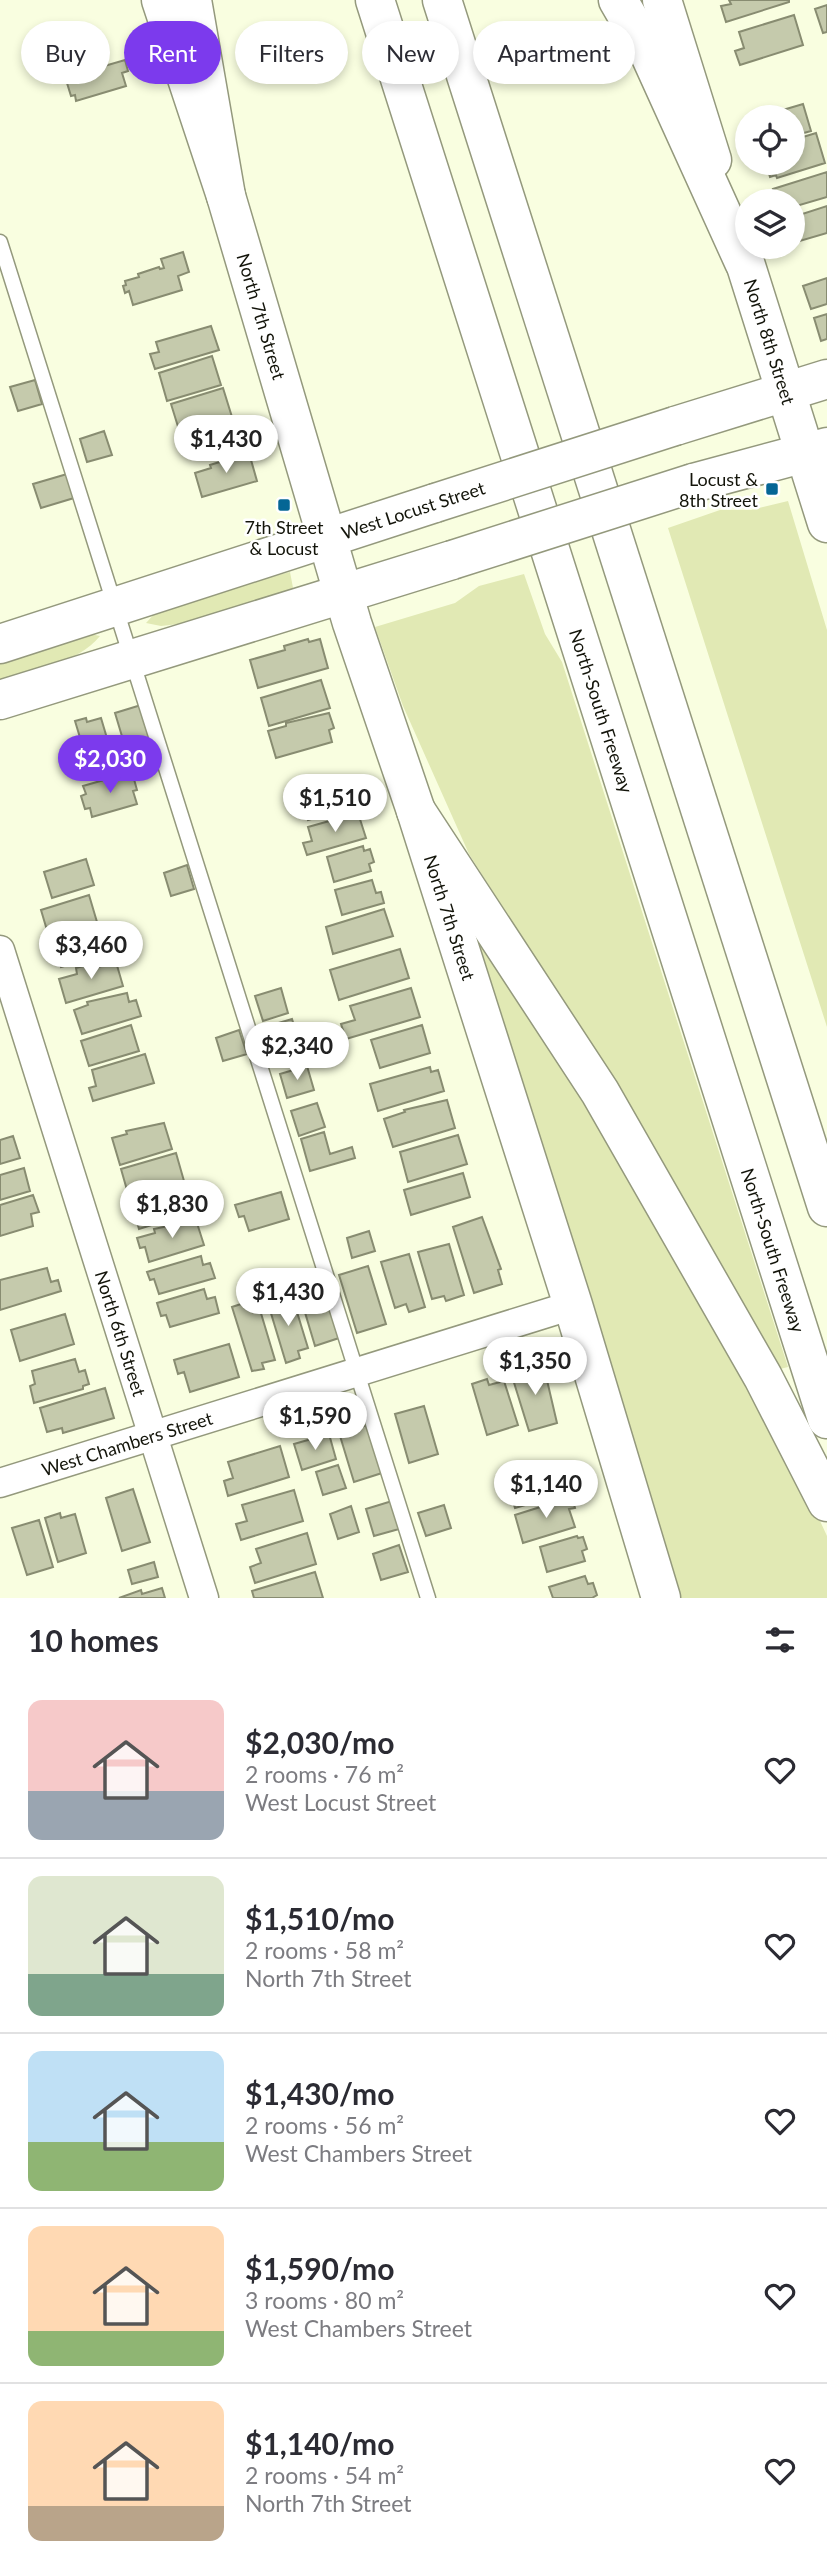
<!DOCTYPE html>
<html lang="en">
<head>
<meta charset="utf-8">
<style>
  :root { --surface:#fff; --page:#f2f2f3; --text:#2b2b33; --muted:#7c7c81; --line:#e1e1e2; --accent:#7c3aed }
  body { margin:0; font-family:Lato,sans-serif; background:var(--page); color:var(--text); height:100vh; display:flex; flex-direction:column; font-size:26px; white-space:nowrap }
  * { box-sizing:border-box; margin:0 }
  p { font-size:23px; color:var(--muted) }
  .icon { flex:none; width:38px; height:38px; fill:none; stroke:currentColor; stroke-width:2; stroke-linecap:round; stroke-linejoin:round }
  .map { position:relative; height:1598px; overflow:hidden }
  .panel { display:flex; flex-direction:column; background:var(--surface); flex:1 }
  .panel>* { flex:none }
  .banner { position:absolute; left:21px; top:21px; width:786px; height:63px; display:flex; gap:14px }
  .fabs { position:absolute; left:735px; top:105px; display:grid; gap:14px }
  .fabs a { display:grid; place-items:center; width:70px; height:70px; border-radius:50%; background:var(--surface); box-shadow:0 4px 10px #0003; font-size:35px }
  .price { position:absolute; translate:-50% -60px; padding:0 16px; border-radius:24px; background:#fff; color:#222; font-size:23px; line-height:46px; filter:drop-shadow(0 2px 4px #0008) }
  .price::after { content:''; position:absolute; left:50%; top:42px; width:21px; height:16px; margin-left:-10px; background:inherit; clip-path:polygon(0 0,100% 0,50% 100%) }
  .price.current { background:var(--accent); color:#fff }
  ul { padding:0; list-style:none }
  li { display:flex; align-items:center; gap:21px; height:175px; padding:0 28px }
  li+li { border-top:2px solid var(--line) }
  li span { display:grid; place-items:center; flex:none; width:196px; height:140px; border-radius:14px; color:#555 }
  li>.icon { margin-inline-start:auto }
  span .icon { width:84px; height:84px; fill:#fffc; stroke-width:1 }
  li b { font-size:30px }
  h2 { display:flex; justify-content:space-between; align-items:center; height:84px; padding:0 28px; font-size:30px }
  .pill { padding:0 24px; border-radius:32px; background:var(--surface); box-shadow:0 4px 10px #0003; font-size:24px; line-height:63px }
  .pill.current { background:var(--accent); color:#fff }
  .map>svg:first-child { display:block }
  .green { fill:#e1e9b4 }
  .building { fill:#c5caac; stroke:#888c71; stroke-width:2 }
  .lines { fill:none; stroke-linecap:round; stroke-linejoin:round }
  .lane-casing { stroke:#94997d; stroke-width:17 }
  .street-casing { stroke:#94997d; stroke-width:31 }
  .secondary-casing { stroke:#94997d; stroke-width:41 }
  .highway-casing { stroke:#94997d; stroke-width:41 }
  .lane { stroke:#fff; stroke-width:14 }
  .street { stroke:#fff; stroke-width:28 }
  .secondary { stroke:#fff; stroke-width:38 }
  .highway { stroke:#fff; stroke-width:38 }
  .secondary-bridge-casing { stroke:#94997d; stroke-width:41; stroke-linecap:butt }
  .secondary-bridge { stroke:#fff; stroke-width:38 }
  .poi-dot { fill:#056695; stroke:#fff; stroke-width:2.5 }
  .labels { text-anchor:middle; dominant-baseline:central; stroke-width:5; stroke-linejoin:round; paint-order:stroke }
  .street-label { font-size:18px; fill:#13140a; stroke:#fff }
  .poi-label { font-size:18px; fill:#13140a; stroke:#fff; text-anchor:end }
</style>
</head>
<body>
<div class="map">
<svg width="827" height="1598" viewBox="0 0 827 1598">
  <rect width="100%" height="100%" fill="#f9fee0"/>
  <path class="green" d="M788,501L827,630V1027L668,528L720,510H751Z
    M290,572L294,593L179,624L161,626L146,623L156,612L173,603Z
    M524,574L545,634L562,662L788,1367L780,1369L645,1133L469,854L403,706L375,627L455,603L479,586Z
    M85,633L100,636C77,664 34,670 0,680V656Z
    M482,933L697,1278L783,1441L827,1536V1598H680L487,983L475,936Z"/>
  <path class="building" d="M729,0H789V2L726,22L721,6L731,4Z
    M827,5V32L823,33L815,9Z
    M794,15L803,45L740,65L735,51L744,48L739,32Z
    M125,60L128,71L122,73L126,86L76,101L75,95L71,96L67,83L71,81L70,76Z
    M803,104L811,131L793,136V117H759Z
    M816,133L825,163L777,178L776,175L770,177L766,163H793V140Z
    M827,172V197L793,207V201H777L773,189Z
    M827,206V233L793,243V217Z
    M183,252L189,272L178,276L182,290L133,305L129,291L125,293L123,286L126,285L125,281L139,277L138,274L159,267L160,269L164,268L161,259Z
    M827,278V304L811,309L803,286Z
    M827,314V339L821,341L814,318Z
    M211,326L219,350L155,369L150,354L159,352L156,342Z
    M212,356L221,385L167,401L159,373Z
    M35,380L42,404L18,411L10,387Z
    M223,388L232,417L180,433L171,404Z
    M104,431L112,455L87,462L80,439Z
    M249,453L257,481L202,497L195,473L211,468L210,465Z
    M67,474L74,498L41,508L33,484Z
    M308,639L309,642L320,639L328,668L258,688L250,660L285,650L284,646Z
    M321,680L330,708L269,726L261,698Z
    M141,705L157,755L125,765L122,755L127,753L115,713Z
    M329,713L334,728L329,730L332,742L276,758L268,731L286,726V723Z
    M86,718L87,722L101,718L117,772L99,778L94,762L88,764L75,721Z
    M132,772L137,790L133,791L137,804L92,817L90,808L85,809L81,796L86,794L83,786Z
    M355,781L358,792L353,794L357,806L308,820L301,797Z
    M358,813L366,838L307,855L303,843L312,841L308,827Z
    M363,846L364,851L370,849L374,862L369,864L371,871L334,882L327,857Z
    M86,859L94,885L52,898L44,872Z
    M187,865L194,889L171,896L164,873Z
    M372,880L376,893L381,892L384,903L342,915L335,890Z
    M89,895L97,922L49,937L41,910Z
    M384,909L393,936L333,954L326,927Z
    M107,926L111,939L118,937L122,949L61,967L54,942Z
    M400,949L409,978L339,1000L330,970Z
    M97,962L98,967L116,962L123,986L66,1003L59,979L77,974L76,968Z
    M281,988L288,1013L263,1021L255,996Z
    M411,988L420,1017L346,1039L341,1024L355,1020L350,1006Z
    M127,993L129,1002L136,1000L141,1016L82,1034L74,1010L88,1005L87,1002Z
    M292,1019L303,1054L275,1062L265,1027Z
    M131,1025L139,1051L89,1066L81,1041Z
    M422,1025L430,1053L380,1068L371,1040Z
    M239,1030L247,1054L223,1061L216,1038Z
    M145,1054L154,1083L93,1101L89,1088L96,1086L92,1070Z
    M307,1066L314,1090L287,1098L280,1074Z
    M430,1067L431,1072L438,1070L444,1091L378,1111L370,1084Z
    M447,1100L455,1128L393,1147L384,1119L405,1112L404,1110Z
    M317,1103L325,1127L299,1136L291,1111Z
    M164,1123L172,1149L120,1165L112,1138L127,1134L126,1131Z
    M324,1132L330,1154L352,1147L355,1158L310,1171L301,1139Z
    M458,1135L467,1164L408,1182L400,1152Z
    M13,1136L20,1158L0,1164V1140Z
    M176,1153L184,1181L129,1197L121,1169Z
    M24,1168L30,1191L0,1200V1175Z
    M463,1173L470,1197L411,1215L404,1190Z
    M281,1192L289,1219L249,1231L244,1216L239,1217L235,1205Z
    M169,1193L177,1217L139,1229L132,1204Z
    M33,1195L39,1212L31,1214L33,1226L0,1236V1205Z
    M482,1217L501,1269L498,1270L502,1284L474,1293L453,1227Z
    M196,1220L204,1245L149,1262L145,1247L140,1248L137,1238L155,1233L154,1229Z
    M369,1231L375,1251L352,1258L347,1238Z
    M449,1244L464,1295L446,1301L444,1296L432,1299L418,1252Z
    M409,1254L425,1307L409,1312L406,1304L395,1308L381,1262Z
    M201,1256L203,1265L210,1263L215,1278L159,1294L154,1279L150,1280L147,1272Z
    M368,1266L386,1324L357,1333L339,1275Z
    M47,1268L51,1282L58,1280L61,1291L0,1310V1280Z
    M323,1284L339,1338L315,1346L301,1299L315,1294L313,1287Z
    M204,1289L207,1299L215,1297L219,1313L170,1327L166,1315L161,1316L157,1303Z
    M281,1295L283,1302L293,1299L308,1348L298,1351L300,1358L286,1363L267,1300Z
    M250,1301L253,1312L260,1310L275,1360L262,1363L264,1369L252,1371L232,1307Z
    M65,1314L74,1344L20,1361L11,1330Z
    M229,1344L239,1377L190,1392L184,1372L178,1374L174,1360Z
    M75,1359L79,1372L85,1370L89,1384L83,1386V1389L34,1403L30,1386L35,1384L32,1371Z
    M539,1364L543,1376H546L557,1423L529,1431L511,1373Z
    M487,1379L489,1385L504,1381L518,1425L487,1435L472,1384Z
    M105,1388L114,1418L63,1433L62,1428L47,1432L40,1408Z
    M424,1406L438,1454L409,1463L395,1414Z
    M349,1422L352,1430L367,1425L382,1473L354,1482L337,1426Z
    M329,1434L336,1459L302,1470L294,1444Z
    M280,1446L289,1477L228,1496L224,1481L233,1478L228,1462Z
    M338,1465L346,1488L323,1495L316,1472Z
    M561,1465L565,1480L560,1482L563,1494L515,1508L507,1481Z
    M133,1489L150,1542L122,1551L106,1498Z
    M294,1490L303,1521L241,1540L236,1524L247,1521L242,1505Z
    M572,1497L575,1508L569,1509L575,1527L523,1543L515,1515Z
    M392,1501L399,1529L374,1536L366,1509Z
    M444,1505L451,1528L426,1536L418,1513Z
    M351,1506L359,1532L338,1539L330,1514Z
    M60,1513L61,1518L75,1514L86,1553L58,1562L45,1518Z
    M39,1520L53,1567L27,1575L12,1528Z
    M307,1533L316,1564L255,1583L250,1567L261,1563L256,1549Z
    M577,1536L578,1538L583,1537L587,1549L582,1551L585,1561L547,1572L540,1547Z
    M399,1545L408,1572L381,1580L373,1554Z
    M154,1562L158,1577L132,1584L128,1570Z
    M315,1572L323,1598H254L252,1591Z
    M585,1576L588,1584L593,1583L597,1595L592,1598H553L549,1587Z
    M162,1588L165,1598H119L141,1590L142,1594Z"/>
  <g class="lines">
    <g class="lane-casing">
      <path id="lane" d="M0,242L428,1598"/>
    </g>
    <g class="street-casing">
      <g id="street">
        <path id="s1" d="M0,950L204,1598"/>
        <path id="s2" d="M0,1483L573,1305"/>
      </g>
    </g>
    <g class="secondary-casing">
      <g id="secondary">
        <path id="s3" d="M161,0L226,196L352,623L416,811L573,1305L661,1598"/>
        <path d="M662,0L712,160"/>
        <path id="s4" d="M735,231L827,523"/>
        <path d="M675,426L827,379"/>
        <path d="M693,483L827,447"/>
        <path d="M0,644L435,503"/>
        <path d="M0,700L452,560"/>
      </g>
    </g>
    <g class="highway-casing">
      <g id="highway">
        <path d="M192,0L226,196"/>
        <path id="s5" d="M375,0L827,1419"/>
        <path d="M442,0L827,1207"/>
        <path d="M618,0L650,55L744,262"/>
        <path d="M416,811L600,1092L763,1377L827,1502"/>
      </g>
    </g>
    <use href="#lane" class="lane"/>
    <use href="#street" class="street"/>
    <use href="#secondary" class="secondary"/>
    <use href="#highway" class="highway"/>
    <g class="secondary-bridge-casing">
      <path id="secondary-bridge" d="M435,503L675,426
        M452,560L693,483"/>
    </g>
    <use href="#secondary-bridge" class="secondary-bridge"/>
  </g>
  <g class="poi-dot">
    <rect x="765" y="482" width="14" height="14" rx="3.5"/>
    <rect x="277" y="498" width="14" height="14" rx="3.5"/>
  </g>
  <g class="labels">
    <g class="street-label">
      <text stroke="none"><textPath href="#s3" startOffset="332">North 7th Street</textPath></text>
      <text stroke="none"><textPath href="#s4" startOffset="116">North 8th Street</textPath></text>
      <text transform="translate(413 510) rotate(-18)">West Locust Street</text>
      <text stroke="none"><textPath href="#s5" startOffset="746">North-South Freeway</textPath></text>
      <text stroke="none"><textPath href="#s3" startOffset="962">North 7th Street</textPath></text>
      <text stroke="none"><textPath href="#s5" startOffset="1312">North-South Freeway</textPath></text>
      <text stroke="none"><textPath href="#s1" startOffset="402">North 6th Street</textPath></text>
      <text stroke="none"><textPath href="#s2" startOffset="133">West Chambers Street</textPath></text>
    </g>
    <g class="poi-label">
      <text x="758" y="479">Locust &amp;<tspan x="758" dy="21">8th Street</tspan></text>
      <text x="284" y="527" text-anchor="middle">7th Street<tspan x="284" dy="21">&amp; Locust</tspan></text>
    </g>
  </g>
</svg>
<div class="fabs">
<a><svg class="icon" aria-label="locate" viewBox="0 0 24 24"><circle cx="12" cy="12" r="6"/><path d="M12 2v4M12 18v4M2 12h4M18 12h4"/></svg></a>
<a><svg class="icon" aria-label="layers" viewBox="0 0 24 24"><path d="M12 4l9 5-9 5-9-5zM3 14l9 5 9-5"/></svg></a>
</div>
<b class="price" style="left:226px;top:475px">$1,430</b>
<b class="price current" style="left:110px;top:795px">$2,030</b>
<b class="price" style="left:335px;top:834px">$1,510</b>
<b class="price" style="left:91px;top:981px">$3,460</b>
<b class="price" style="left:297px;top:1082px">$2,340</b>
<b class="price" style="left:172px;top:1240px">$1,830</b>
<b class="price" style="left:288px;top:1328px">$1,430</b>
<b class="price" style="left:535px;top:1397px">$1,350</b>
<b class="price" style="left:315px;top:1452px">$1,590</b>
<b class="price" style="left:546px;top:1520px">$1,140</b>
<div class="banner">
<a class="pill">Buy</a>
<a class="pill current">Rent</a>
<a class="pill">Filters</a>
<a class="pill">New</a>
<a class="pill">Apartment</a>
</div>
</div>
<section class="panel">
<h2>10 homes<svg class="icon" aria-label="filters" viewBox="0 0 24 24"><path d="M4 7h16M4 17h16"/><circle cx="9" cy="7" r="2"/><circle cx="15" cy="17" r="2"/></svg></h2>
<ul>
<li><span style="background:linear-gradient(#f6c9c9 65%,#9aa5b1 0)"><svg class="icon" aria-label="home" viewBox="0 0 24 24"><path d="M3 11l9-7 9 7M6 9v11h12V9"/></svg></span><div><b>$2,030/mo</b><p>2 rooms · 76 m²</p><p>West Locust Street</p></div><svg class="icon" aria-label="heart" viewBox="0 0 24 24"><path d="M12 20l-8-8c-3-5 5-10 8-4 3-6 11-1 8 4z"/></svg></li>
<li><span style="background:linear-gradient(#dfe7d0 70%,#7fa58c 0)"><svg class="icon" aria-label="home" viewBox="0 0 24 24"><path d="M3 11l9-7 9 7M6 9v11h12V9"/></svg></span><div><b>$1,510/mo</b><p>2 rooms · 58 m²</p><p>North 7th Street</p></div><svg class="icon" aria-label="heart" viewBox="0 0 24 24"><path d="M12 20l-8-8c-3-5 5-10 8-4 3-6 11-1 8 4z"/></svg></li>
<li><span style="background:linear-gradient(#bfe0f5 65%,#8fb573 0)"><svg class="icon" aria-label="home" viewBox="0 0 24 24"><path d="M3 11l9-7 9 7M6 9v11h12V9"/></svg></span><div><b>$1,430/mo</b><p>2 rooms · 56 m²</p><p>West Chambers Street</p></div><svg class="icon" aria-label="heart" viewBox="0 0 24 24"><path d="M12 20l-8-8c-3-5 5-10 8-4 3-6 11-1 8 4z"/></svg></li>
<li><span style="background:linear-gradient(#ffd9b3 75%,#8fb573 0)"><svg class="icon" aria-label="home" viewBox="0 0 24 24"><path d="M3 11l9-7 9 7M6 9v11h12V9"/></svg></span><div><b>$1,590/mo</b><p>3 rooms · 80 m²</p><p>West Chambers Street</p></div><svg class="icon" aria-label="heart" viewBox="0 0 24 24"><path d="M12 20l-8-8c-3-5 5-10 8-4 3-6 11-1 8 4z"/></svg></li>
<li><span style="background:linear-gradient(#ffd9b3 75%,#b9a48a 0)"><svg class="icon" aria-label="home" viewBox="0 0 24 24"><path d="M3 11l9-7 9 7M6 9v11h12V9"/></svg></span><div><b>$1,140/mo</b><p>2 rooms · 54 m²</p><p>North 7th Street</p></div><svg class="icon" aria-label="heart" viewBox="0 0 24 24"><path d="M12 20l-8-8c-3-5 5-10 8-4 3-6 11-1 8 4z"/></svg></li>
</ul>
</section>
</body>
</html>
